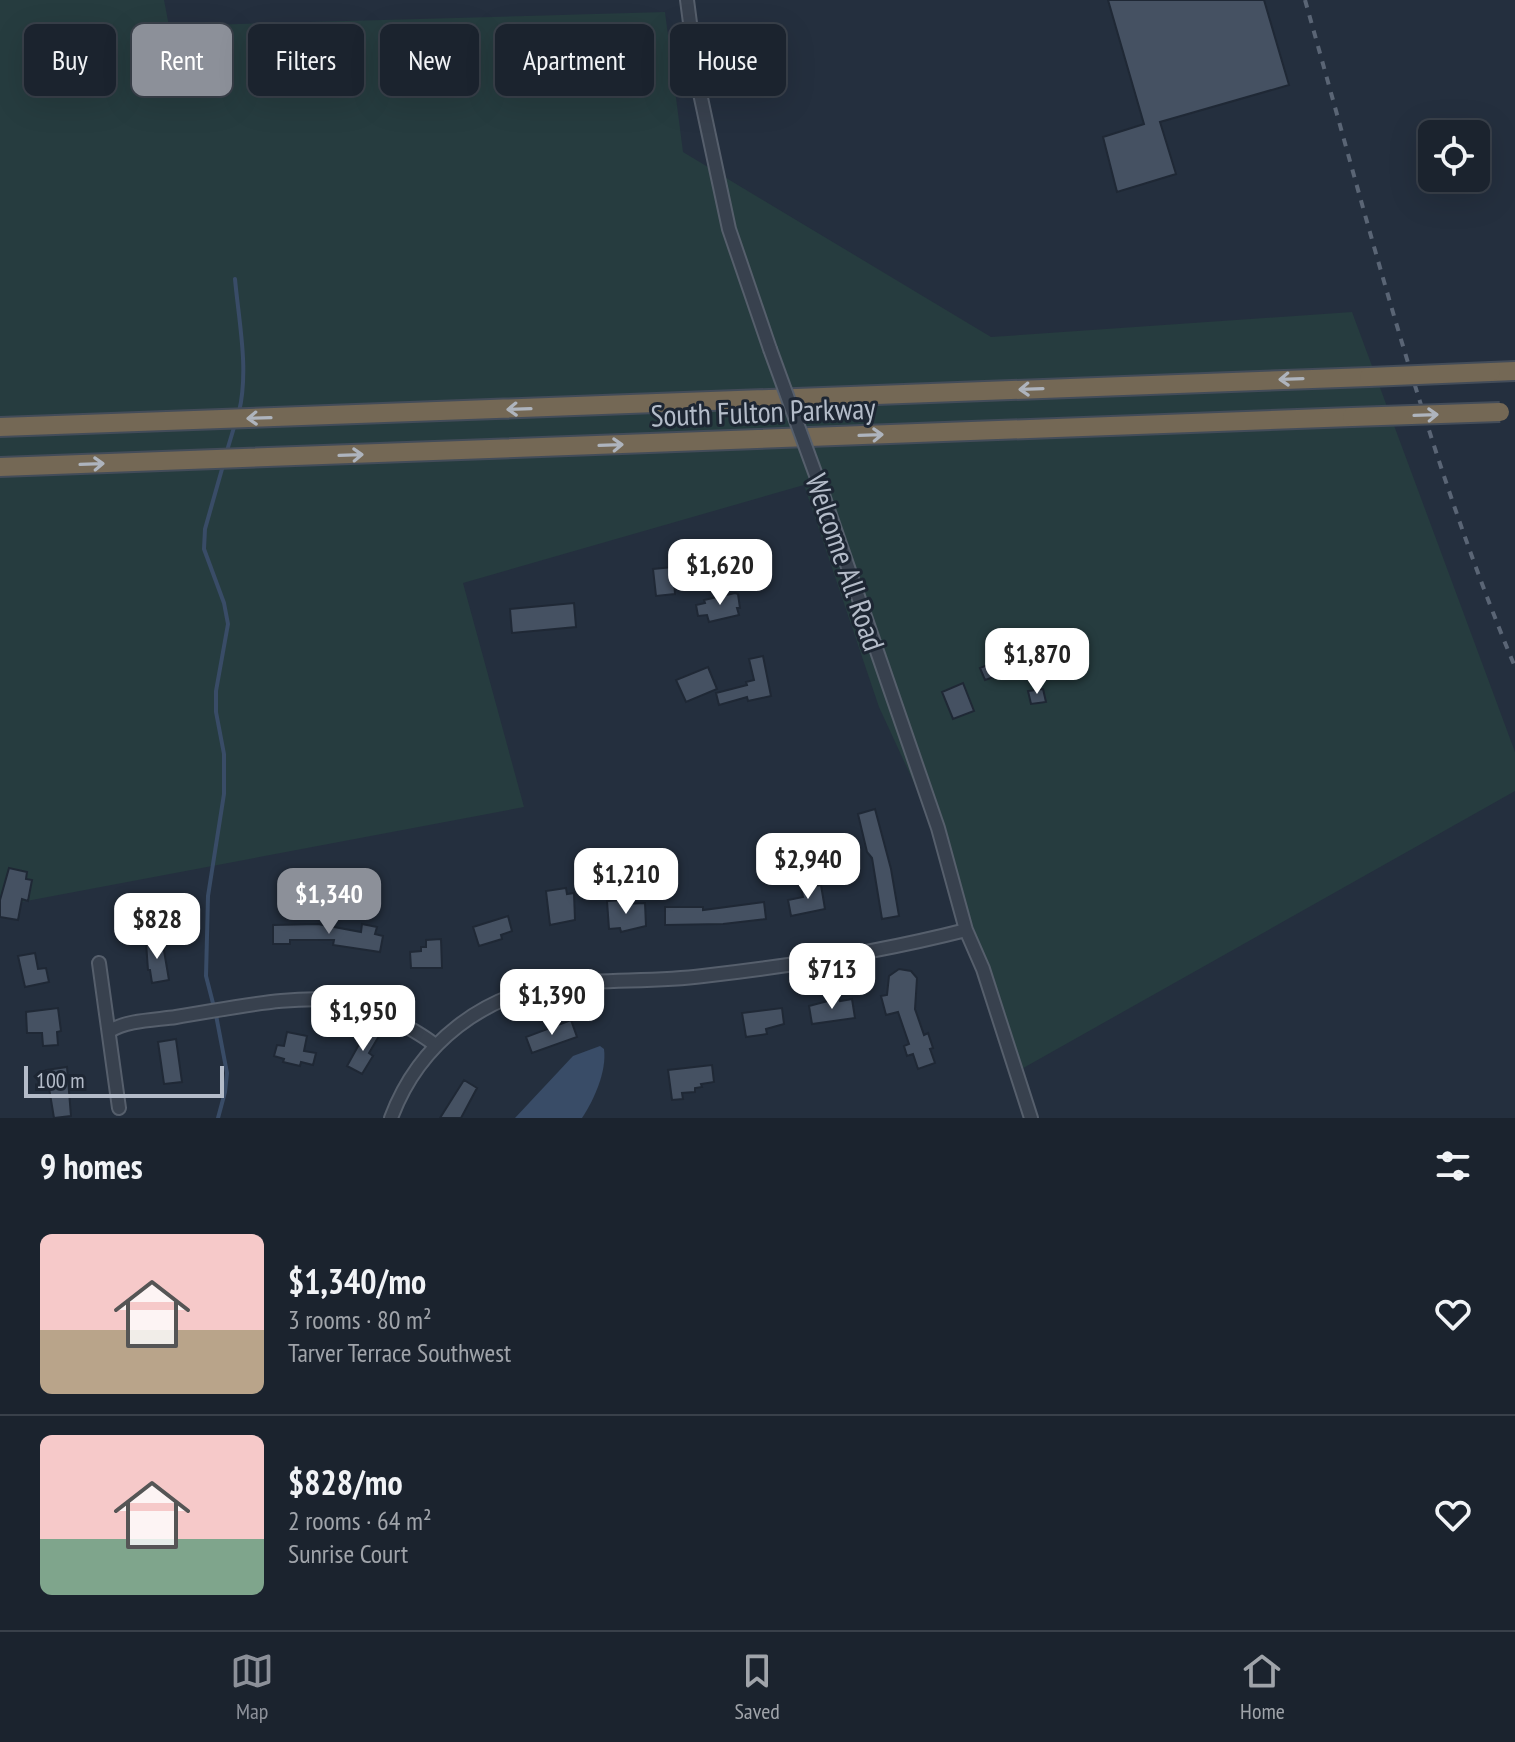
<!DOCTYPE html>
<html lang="en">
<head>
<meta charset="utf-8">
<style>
  :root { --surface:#1b232e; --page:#242b36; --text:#f1f3f6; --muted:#a0a4aa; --line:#39404a; --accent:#8c9099 }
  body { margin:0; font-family:"PT Sans Narrow",sans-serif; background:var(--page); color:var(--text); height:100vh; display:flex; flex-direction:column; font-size:30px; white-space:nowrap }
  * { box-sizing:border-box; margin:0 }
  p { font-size:26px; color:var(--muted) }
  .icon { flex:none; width:44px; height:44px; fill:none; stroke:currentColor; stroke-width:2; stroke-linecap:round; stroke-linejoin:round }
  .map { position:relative; height:1118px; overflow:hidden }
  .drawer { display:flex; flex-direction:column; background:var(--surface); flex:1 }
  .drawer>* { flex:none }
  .banner { position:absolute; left:24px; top:24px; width:800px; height:72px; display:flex; gap:16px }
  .fabs { position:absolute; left:1418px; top:120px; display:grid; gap:16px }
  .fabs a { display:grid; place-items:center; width:72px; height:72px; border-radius:12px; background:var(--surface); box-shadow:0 8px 32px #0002,0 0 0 2px var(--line); font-size:40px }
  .scale { position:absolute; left:24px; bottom:20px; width:200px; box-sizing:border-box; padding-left:8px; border:4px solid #b4bcc9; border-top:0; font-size:22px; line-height:28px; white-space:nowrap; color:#b4bcc9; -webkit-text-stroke:6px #1d2633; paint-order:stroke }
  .price { position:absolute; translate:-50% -68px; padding:0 18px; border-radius:16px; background:#fff; color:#222; font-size:26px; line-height:52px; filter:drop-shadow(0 2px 4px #0008) }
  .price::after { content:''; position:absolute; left:50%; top:48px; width:24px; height:18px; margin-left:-12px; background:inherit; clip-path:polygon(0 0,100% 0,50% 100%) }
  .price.selected { background:var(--accent); color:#fff }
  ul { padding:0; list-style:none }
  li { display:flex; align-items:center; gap:24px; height:200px; padding:0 40px }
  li+li { border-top:2px solid var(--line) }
  li span { display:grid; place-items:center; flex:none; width:224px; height:160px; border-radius:12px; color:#555 }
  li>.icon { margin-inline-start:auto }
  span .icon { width:96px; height:96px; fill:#fffc; stroke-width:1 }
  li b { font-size:34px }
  h2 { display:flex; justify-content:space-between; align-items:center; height:96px; padding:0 40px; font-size:34px }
  .chip { padding:0 28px; border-radius:12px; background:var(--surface); box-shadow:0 8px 32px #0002,0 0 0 2px var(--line); font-size:28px; line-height:72px }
  .chip.selected { background:var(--accent); color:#fff }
  .menu { display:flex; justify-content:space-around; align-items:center; height:112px; border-top:2px solid var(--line); background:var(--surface); font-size:22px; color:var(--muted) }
  .menu a { display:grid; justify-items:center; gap:4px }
  .menu .selected { color:var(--accent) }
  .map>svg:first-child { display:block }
  .green { fill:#263c3f }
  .water { fill:#394c67 }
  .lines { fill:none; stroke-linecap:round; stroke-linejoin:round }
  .stream { stroke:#394c67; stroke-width:4 }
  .building { fill:#455162; stroke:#1f2835; stroke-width:2 }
  .minor-casing { stroke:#565f6c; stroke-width:16 }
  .highway-casing { stroke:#434c59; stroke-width:22 }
  .minor { stroke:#38414e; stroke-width:12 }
  .highway { stroke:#746855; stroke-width:18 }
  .rail { stroke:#5a6575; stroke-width:4; stroke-dasharray:8 8; stroke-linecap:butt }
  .minor-bridge-casing { stroke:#565f6c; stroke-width:16; stroke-linecap:butt }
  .highway-bridge-casing { stroke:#434c59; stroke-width:22; stroke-linecap:butt }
  .minor-bridge { stroke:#38414e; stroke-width:12 }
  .highway-bridge { stroke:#746855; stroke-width:18 }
  .oneway { stroke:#aeb4bd }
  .labels { text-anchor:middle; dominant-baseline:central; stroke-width:6; stroke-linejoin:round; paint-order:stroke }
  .street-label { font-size:30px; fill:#b4bcc9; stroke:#1d2633 }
</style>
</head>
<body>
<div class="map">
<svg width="1515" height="1118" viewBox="0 0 1515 1118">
  <rect width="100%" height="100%" fill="#242f3e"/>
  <path class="green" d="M0,0H164L169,26L665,12L683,152L991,337L1352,312L1515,752V791L1018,1071L972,932L921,798L879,707L804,485L463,583L524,807L0,906Z"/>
  <path class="water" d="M600,1046L604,1049C607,1071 594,1100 582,1118H515L573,1056Z"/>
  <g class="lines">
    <path class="stream" d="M235,279C239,323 249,369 239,412
      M226,454L235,424
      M218,1118L225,1092L227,1073L216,1015L206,976L208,896L224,794V754L216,712V691L228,624L224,603L204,549L205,529L224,462"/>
  </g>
  <path class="building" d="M1108,0H1264L1289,85L1160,122L1176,174L1117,192L1103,137L1144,124Z
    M673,567L675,594L656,596L653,569Z
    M735,593L738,594L740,608H737L739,615L709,622L707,615L698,616L696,605L705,603L704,600Z
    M574,603L576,627L512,633L510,609Z
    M763,656L771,696L748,701L747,697L719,705L716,693L747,685L746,682L754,680L749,659Z
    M992,663L997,676L985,680L980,668Z
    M708,667L717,689L686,702L676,680Z
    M963,683L974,711L953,719L942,692Z
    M1043,689L1046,702L1031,704L1028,691Z
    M875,809L891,869L899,916L882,919L872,858L867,852L858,814Z
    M9,868L27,872L26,879L32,880L28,901L22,899L18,920L0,917V900Z
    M821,885L825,909L791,916L788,900L803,897L801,888Z
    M566,888L567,894L574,893L575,920L550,925L546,891Z
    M623,900V904L645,903L646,926L621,932L620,928L609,929L607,901Z
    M764,902L766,919L723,924L665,925V907H703V910Z
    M508,916L512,931L501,935L502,939L479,946L473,927Z
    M318,924L361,932L362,924L377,927L375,934L383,936L380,952L333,945L334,940H290V944H273V925Z
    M162,939L169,980L152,983L150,970H148L146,942Z
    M441,939L442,968H411L410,952L421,951V947H426V940Z
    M35,953L38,969L46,968L49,982L25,987L18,956Z
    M899,969L911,971L917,978L915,1009L924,1035L928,1033L933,1048L930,1049L935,1063L918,1069L913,1054L907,1056L904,1046L909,1044L898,1012L886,1015L881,996L887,995L889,976Z
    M839,998L840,1001L852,999L855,1018L812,1024L809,1006Z
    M58,1008L61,1031L57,1032L58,1045L43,1046L42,1033H27L26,1012Z
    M782,1008L784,1024L766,1029L767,1034L746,1037L742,1013Z
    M571,1020L577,1037L532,1053L526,1037Z
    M367,1030L379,1036L369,1053L373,1056L362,1074L347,1066Z
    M287,1032L307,1036L304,1051L316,1053L313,1065L301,1062L300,1066L283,1062L284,1059L274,1056L277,1045L284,1046Z
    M176,1039L182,1082L164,1084L158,1042Z
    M712,1065L714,1082L701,1084L702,1087L695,1088V1092L682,1093L683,1099L672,1100L668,1070Z
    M67,1067L71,1116L54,1118L46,1070Z
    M464,1080L477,1088L461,1118H440Z"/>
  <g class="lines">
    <g class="minor-casing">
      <path id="minor" d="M687,0L698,84L729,229L770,349
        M821,489L938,828L966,930L983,969L1031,1118
        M99,963L119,1108
        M110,1031C127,1020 156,1020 176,1017C234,1008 295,993 353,1002C369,1004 422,1034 435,1045
        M391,1118C419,1043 484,993 563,984C610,979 657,982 703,976C791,966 880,952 966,930"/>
    </g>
    <g class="highway-casing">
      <path id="highway" d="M1491,372L1515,371
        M0,427L1369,377
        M0,467L1352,417"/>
    </g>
    <use href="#minor" class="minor"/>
    <use href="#highway" class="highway"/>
    <path class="rail" d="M1305,0C1368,222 1426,454 1515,667"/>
    <g class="minor-bridge-casing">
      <path id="minor-bridge" d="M770,349L821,489"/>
    </g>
    <g class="highway-bridge-casing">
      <path id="highway-bridge" d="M1369,377L1491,372
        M1352,417L1500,412"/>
    </g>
    <use href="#minor-bridge" class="minor-bridge"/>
    <use href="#highway-bridge" class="highway-bridge"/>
  </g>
  <defs><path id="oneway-shaft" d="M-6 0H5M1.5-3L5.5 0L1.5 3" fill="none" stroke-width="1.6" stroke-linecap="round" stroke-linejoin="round" transform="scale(2)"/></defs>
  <g class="oneway">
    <use href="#oneway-shaft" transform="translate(1291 379) rotate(178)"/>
    <use href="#oneway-shaft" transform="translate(1031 389) rotate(178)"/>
    <use href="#oneway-shaft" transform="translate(519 409) rotate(178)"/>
    <use href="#oneway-shaft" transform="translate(1426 415) rotate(-2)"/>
    <use href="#oneway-shaft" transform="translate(259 418) rotate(178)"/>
    <use href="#oneway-shaft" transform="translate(871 435) rotate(-2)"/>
    <use href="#oneway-shaft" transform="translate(611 445) rotate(-2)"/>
    <use href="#oneway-shaft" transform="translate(351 455) rotate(-2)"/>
    <use href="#oneway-shaft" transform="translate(92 464) rotate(-2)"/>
  </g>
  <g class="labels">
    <g class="street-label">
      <text transform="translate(763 411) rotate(-2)">South Fulton Parkway</text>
      <text transform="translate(846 562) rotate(71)">Welcome All Road</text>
    </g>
  </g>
</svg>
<div class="fabs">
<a><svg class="icon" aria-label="locate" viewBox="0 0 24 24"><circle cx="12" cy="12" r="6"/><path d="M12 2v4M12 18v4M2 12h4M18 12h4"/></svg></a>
</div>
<div class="scale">100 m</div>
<b class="price" style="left:720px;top:607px">$1,620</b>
<b class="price" style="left:1037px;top:696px">$1,870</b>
<b class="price" style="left:808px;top:901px">$2,940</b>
<b class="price" style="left:626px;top:916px">$1,210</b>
<b class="price selected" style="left:329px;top:936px">$1,340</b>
<b class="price" style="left:157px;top:961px">$828</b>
<b class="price" style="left:832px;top:1011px">$713</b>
<b class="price" style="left:552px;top:1037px">$1,390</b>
<b class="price" style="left:363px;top:1053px">$1,950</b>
<div class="banner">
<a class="chip">Buy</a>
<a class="chip selected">Rent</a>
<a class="chip">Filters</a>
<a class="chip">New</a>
<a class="chip">Apartment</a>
<a class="chip">House</a>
</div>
</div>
<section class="drawer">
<h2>9 homes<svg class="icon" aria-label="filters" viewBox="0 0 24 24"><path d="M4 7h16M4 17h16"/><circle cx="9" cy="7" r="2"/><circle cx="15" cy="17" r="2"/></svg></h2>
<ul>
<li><span style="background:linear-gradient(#f6c9c9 60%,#b9a48a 0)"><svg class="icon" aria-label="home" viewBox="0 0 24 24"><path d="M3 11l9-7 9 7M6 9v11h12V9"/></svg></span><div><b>$1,340/mo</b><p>3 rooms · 80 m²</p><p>Tarver Terrace Southwest</p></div><svg class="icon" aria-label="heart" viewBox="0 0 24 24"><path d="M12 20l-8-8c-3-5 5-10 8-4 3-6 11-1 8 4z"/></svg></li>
<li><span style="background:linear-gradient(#f6c9c9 65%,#7fa58c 0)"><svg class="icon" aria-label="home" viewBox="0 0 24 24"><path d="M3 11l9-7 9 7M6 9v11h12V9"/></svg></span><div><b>$828/mo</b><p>2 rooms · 64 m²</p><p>Sunrise Court</p></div><svg class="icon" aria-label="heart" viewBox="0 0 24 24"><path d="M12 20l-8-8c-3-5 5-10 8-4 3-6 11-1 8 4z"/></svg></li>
</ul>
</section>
<nav class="menu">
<a class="selected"><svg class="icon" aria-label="map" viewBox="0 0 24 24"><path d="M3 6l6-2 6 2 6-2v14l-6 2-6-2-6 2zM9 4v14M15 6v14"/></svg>Map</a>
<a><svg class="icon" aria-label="saved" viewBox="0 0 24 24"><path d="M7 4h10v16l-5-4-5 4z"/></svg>Saved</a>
<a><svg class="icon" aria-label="home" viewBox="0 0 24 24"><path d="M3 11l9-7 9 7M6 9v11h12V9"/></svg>Home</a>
</nav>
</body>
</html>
